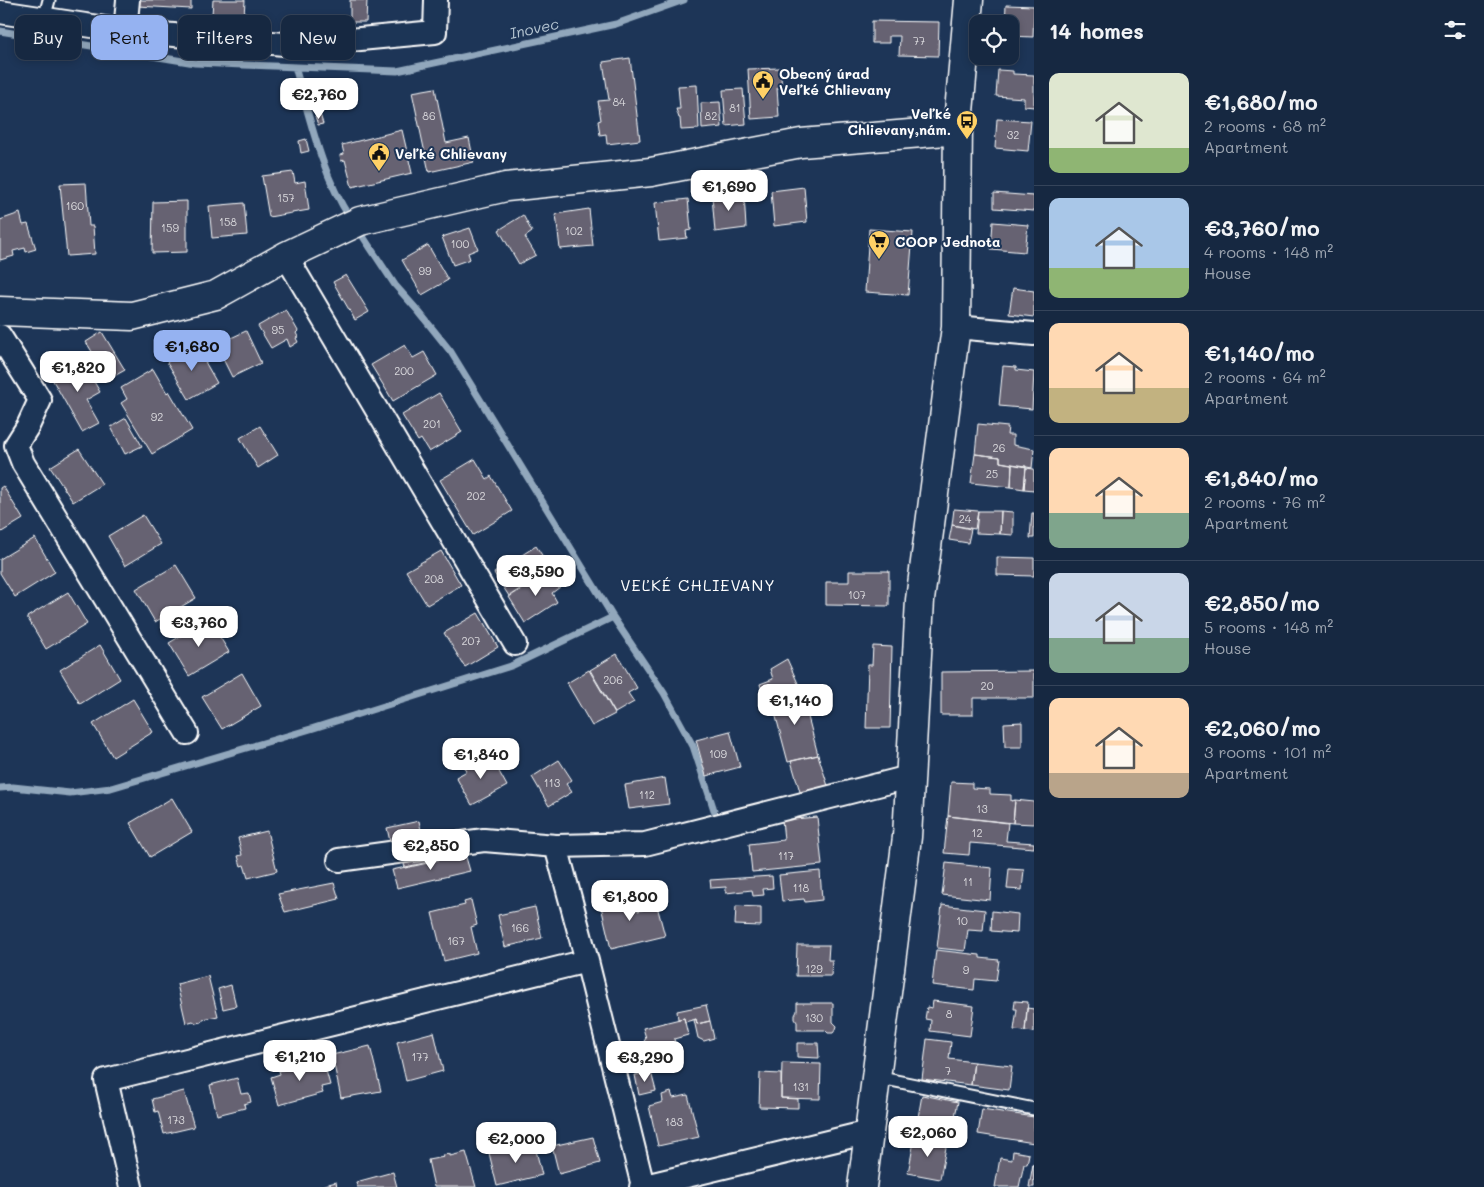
<!DOCTYPE html>
<html lang="en">
<head>
<meta charset="utf-8">
<style>
  :root { --surface:#162841; --page:#1f3048; --text:#f1f3f6; --muted:#9ea6b1; --line:#35445a; --accent:#95b2f1 }
  body { margin:0; font-family:Mali,sans-serif; background:var(--page); color:var(--text); height:100vh; display:flex; flex-direction:column; font-size:19px; white-space:nowrap }
  * { box-sizing:border-box; margin:0 }
  p { font-size:16px; color:var(--muted) }
  .icon { flex:none; width:28px; height:28px; fill:none; stroke:currentColor; stroke-width:2; stroke-linecap:round; stroke-linejoin:round }
  .map { position:relative; flex:1; overflow:hidden }
  .sheet { display:flex; flex-direction:column; background:var(--surface); width:450px }
  .sheet>* { flex:none }
  .hud { position:absolute; left:15px; top:15px; width:475px; height:45px; display:flex; gap:10px }
  .fabs { position:absolute; left:969px; top:15px; display:grid; gap:10px }
  .fabs a { display:grid; place-items:center; width:50px; height:50px; border-radius:10px; background:var(--surface); box-shadow:0 2px 8px #0003,0 0 0 1px var(--line); font-size:25px }
  .price { position:absolute; translate:-50% -42px; padding:0 11px; border-radius:10px; background:#fff; color:#222; font-size:16px; line-height:32px; filter:drop-shadow(0 1px 2px #0008) }
  .price::after { content:''; position:absolute; left:50%; top:30px; width:15px; height:11px; margin-left:-8px; background:inherit; clip-path:polygon(0 0,100% 0,50% 100%) }
  .price.active { background:var(--accent); color:#111 }
  ul { padding:0; list-style:none }
  li { display:flex; align-items:center; gap:15px; height:125px; padding:0 15px }
  li+li { border-top:1px solid var(--line) }
  li span { display:grid; place-items:center; flex:none; width:140px; height:100px; border-radius:10px; color:#555 }
  li>.icon { margin-inline-start:auto }
  span .icon { width:60px; height:60px; fill:#fffc; stroke-width:1 }
  li b { font-size:21px }
  h2 { display:flex; justify-content:space-between; align-items:center; height:60px; padding:0 15px; font-size:21px }
  .tag { padding:0 18px; border-radius:10px; background:var(--surface); box-shadow:0 2px 8px #0003,0 0 0 1px var(--line); font-size:18px; line-height:45px }
  .tag.active { background:var(--accent); color:#111 }
  main { display:flex; flex:1; min-height:0 }
  .map>svg:first-child { display:block }
  .lines { fill:none; stroke-linecap:round; stroke-linejoin:round }
  .stream { stroke:#91a7bc; stroke-width:7 }
  .building { fill:#666272; stroke:#fff }
  .service-casing { stroke:#fff; stroke-width:15 }
  .minor-casing { stroke:#fff; stroke-width:26 }
  .tertiary-casing { stroke:#fff; stroke-width:31 }
  .service { stroke:#1d3557; stroke-width:11 }
  .minor { stroke:#1d3557; stroke-width:22 }
  .tertiary { stroke:#1d3557; stroke-width:28 }
  .labels { text-anchor:middle; dominant-baseline:central; stroke-width:4; stroke-linejoin:round; paint-order:stroke }
  .number-label { font-size:11px; fill:#d9d8dc }
  .poi-label { font-size:14px; font-weight:bold; fill:#fff; stroke:#1d3557; text-anchor:start }
  .water-label { font-size:15px; font-style:italic; fill:#b5c5d2; stroke:#1d3557 }
  .quarter-label { font-size:16px; letter-spacing:1px; fill:#fff; stroke:#1d3557 }
</style>
</head>
<body>
<main>
<div class="map">
<svg width="1034" height="1187" viewBox="0 0 1034 1187">
  <rect width="100%" height="100%" fill="#1d3557"/>
  <filter id="ink" filterUnits="userSpaceOnUse"><feTurbulence type="fractalNoise" baseFrequency=".02" numOctaves="2"/><feDisplacementMap in="SourceGraphic" scale="10" xChannelSelector="R" yChannelSelector="G"/><feConvolveMatrix kernelMatrix="1 2 1 2 8 2 1 2 1" color-interpolation-filters="sRGB"/></filter>
  <g filter="url(#ink)">
    <g class="lines">
      <path class="stream" d="M0,31L195,63L397,71L616,24L684,0
        M295,67C310,118 321,173 350,218
        M358,229L395,285L419,312L451,352L613,617L664,693L693,746L714,810
        M0,788L13,787L70,793L111,788L314,728L511,666L613,617"/>
    </g>
    <path class="building" d="M137,0H191V9L137,6Z
      M213,0H245L244,17L212,15Z
      M350,0H367L366,22H350Z
      M1006,5L1034,6L1033,37L1010,36V24H1005Z
      M872,21L939,22L938,56L899,55L900,36H889V43H872Z
      M630,58L640,140L607,144L606,134L600,135L598,121L601,120L598,101L609,100L603,62Z
      M780,68L782,88H777L779,117L751,119L748,69Z
      M998,70L1013,71V74L1034,75V107L1024,106V98L996,96Z
      M697,85L699,129L681,130L680,118H679L676,109H680L678,86Z
      M435,88L446,143L469,138L474,162L429,172L412,92Z
      M743,89L746,124L726,126L723,90Z
      M720,102L722,127L702,129L701,103Z
      M320,114L323,124L318,125L315,116Z
      M997,119L1031,121L1028,151L995,148Z
      M402,130L412,173L352,187L345,160L341,161L340,155L344,154L342,145Z
      M306,139L309,151L301,153L299,141Z
      M293,172L295,183L305,181L309,210L269,217L262,176Z
      M86,183L89,226H93L95,254L67,256L60,184Z
      M804,187L807,222L774,226L771,191Z
      M744,193L746,228L715,232L712,196Z
      M994,193L1034,196V211L994,208Z
      M688,199L691,230L686,231L687,238L659,241L655,203Z
      M187,201V252L152,253L153,202Z
      M244,203L247,235L212,238L209,206Z
      M589,209L593,246L560,249L556,214Z
      M20,213L23,225L28,224L36,249L26,252L25,248L13,251L14,256L0,260V220Z
      M523,215L532,232L525,237L536,255L519,264L499,230Z
      M993,222L1028,225L1025,252L991,249Z
      M470,228L478,249L468,253L470,259L453,265L442,237Z
      M869,229L913,232L908,295L865,292Z
      M428,245L448,280L422,295L402,260Z
      M346,275L369,312L355,320L333,282Z
      M1013,288L1034,291V317L1009,314Z
      M286,310L298,331L296,333L298,337L296,338L298,342L290,347L287,339L271,348L258,326Z
      M246,331L261,363L232,377L216,345Z
      M102,332L125,370L109,379L86,342Z
      M405,345L413,358L424,352L437,375L393,401L371,365Z
      M196,346L217,383L189,399L167,362Z
      M81,359L100,392L86,400L99,423L82,432L51,377Z
      M1003,366L1016,367V370L1034,372L1032,409L999,406Z
      M153,369L167,393L169,391L192,430L152,454L121,403L127,399L121,388Z
      M439,393L462,432L429,452L421,439L418,441L402,415Z
      M126,418L142,446L125,454L111,427Z
      M978,424L1008,427L1007,435H1013V445L1034,449L1032,468L1000,462V457L975,454Z
      M260,426L278,455L258,468L240,438Z
      M79,449L102,484L73,502L50,467Z
      M975,454L1000,457V462L1012,464L1011,487L971,483Z
      M475,459L487,479L491,476L512,511L473,535L440,480Z
      M1012,464L1026,466L1024,489L1011,487Z
      M1026,468L1034,469V490L1024,489Z
      M3,486L23,519L0,533V488Z
      M954,509L978,511L975,529L952,525Z
      M978,511H1001L1000,534L976,533Z
      M1001,511L1013,512V535L1000,534Z
      M1032,513H1034V538H1030Z
      M143,515L161,544L125,566L108,536Z
      M952,525L971,529L968,543L949,540Z
      M35,538L55,572L15,597L0,573V559Z
      M536,546L551,569L509,596L494,573Z
      M441,551L461,585L427,605L406,571Z
      M997,557L1034,558V576L997,575Z
      M176,565L196,598L155,622L136,589Z
      M550,571L560,587L552,593L557,602L525,623L509,597Z
      M849,571H889V606L826,605V582H849Z
      M68,592L87,624L46,649L27,617Z
      M478,613L498,647L465,667L444,633Z
      M209,619L229,652L189,676L169,643Z
      M100,645L120,679L80,704L60,670Z
      M873,646L892,647L890,728H866L868,665H872Z
      M617,654L637,688L628,693L634,702L615,713L590,670Z
      M787,659L801,690L764,700L760,684L773,679L770,669Z
      M589,670L615,714L592,726L567,683Z
      M1034,671V698H973V715H941V672Z
      M242,673L261,706L222,729L202,697Z
      M801,690L818,755L788,762L771,698Z
      M133,699L153,732L113,757L93,724Z
      M1022,722V747H1005L1004,723Z
      M730,731L740,767L706,776L696,740Z
      M818,755L829,789L801,795L791,761Z
      M491,757L507,786L472,805L456,777L467,771L463,765L471,761L475,766Z
      M559,760L572,780L566,784L572,792L549,806L532,777Z
      M665,778L669,804L629,809L625,785Z
      M951,782L972,783V788L990,789V794L1011,795V801L1015,800L1013,823L948,816Z
      M172,798L192,832L150,857L130,823Z
      M1015,800L1034,802V824L1013,823Z
      M948,816L1008,823L1006,841L1034,843V848L970,843L969,855L944,853Z
      M817,817L822,865L752,872L749,844L784,840L782,820Z
      M419,821L423,839L391,846L387,828Z
      M267,831L277,871L248,878L244,865L241,866L238,856L242,855L238,838Z
      M465,854L470,871L397,888L392,870Z
      M431,857L432,862L405,868L404,864Z
      M946,863L992,868L990,900L942,895Z
      M1009,869L1024,870L1022,890L1007,889Z
      M820,871L822,900L805,902L804,899L782,901L779,875Z
      M772,876L773,888L763,889L764,895L753,896L752,890L726,893V887L711,888L710,880Z
      M334,883L339,899L285,912L278,894Z
      M634,894L638,911L657,906L665,936L611,949L600,902Z
      M471,900L477,925L471,927L477,953L444,961L432,913L465,905L464,902Z
      M942,905L985,910L983,931L968,930L965,951L937,948Z
      M736,906L761,907V926L735,925Z
      M535,907L542,938L505,947L498,915Z
      M992,911L1018,914L1017,933L991,931Z
      M797,945H829L828,960H832L831,976H796Z
      M936,950L980,955V958L999,960L996,981L975,979L974,990L932,985Z
      M208,976L218,1016L203,1019L201,1022L196,1023L193,1021L186,1023L177,984Z
      M231,985L236,1006L223,1009L218,989Z
      M933,1001L974,1006L970,1036L930,1031L931,1020L925,1019L927,1007L932,1008Z
      M1015,1001L1028,1002L1025,1031L1014,1030L1017,1009H1014Z
      M797,1003H833V1022L837,1026L836,1029L833,1033H828L825,1030H797V1022L795,1019V1015L797,1011Z
      M706,1005L710,1021L697,1024L696,1019L685,1022L684,1018L678,1019L677,1011Z
      M1027,1008L1034,1009V1032L1025,1031Z
      M684,1018L688,1035L674,1039L680,1066L654,1073L652,1062L645,1058L642,1045L646,1038L643,1028Z
      M696,1019L697,1024L710,1021L714,1038L704,1041L698,1038L694,1020Z
      M434,1032L443,1071L406,1081L397,1042Z
      M927,1039L951,1042L949,1059L974,1062L971,1085L922,1079Z
      M797,1043H818L819,1058L797,1057Z
      M370,1046L381,1091L341,1098L332,1055Z
      M318,1060L320,1069L325,1067L330,1085L321,1087L323,1093L279,1105L271,1077L280,1074L279,1071Z
      M974,1062L1012,1066L1009,1090L971,1085Z
      M782,1063L821,1064L820,1099L781,1098Z
      M651,1072L656,1091L639,1095L635,1075Z
      M760,1073L781,1074V1098L798,1099V1108L759,1107Z
      M237,1078L241,1094L249,1093L251,1102L244,1104L245,1108L217,1115L210,1085Z
      M184,1091L194,1127L164,1134L158,1111L155,1112L152,1099Z
      M671,1092L673,1098L688,1095L699,1137L658,1146L649,1106L663,1102L662,1095Z
      M922,1095L958,1102L952,1130L917,1123Z
      M982,1109L1034,1117V1143L978,1134Z
      M915,1136L947,1142L940,1179L908,1173Z
      M593,1137L600,1163L559,1174L552,1146Z
      M534,1142L542,1175L497,1186L489,1153Z
      M1013,1151L1029,1154L1027,1164H1024L1019,1187H995L1000,1158L1012,1160Z
      M466,1152L476,1187H434L428,1160L444,1157L443,1155L450,1154V1156Z
      M1033,1164L1034,1187H1029Z
      M393,1172L397,1187H357L356,1182Z
      M336,1182L337,1187H317Z"/>
    <g class="lines">
      <g class="service-casing">
        <path id="service" d="M44,19L49,0
          M876,1077L1034,1109"/>
      </g>
      <g class="minor-casing">
        <path id="minor" d="M0,12L125,31L296,45L435,32L436,0
          M125,31L128,0
          M286,256L515,644
          M956,327L1034,334
          M0,336L40,400L28,426L16,445L23,463L187,733
          M556,846L587,961L643,1186
          M339,860L484,840L556,846L645,844L909,777
          M131,1187L106,1080L587,961
          M641,1187L869,1132"/>
      </g>
      <g class="tertiary-casing">
        <path id="tertiary" d="M0,311L132,316L216,295L286,256L360,221L506,187L651,172L801,143L958,130
          M862,1187L907,837L920,600L956,327L958,123L969,0"/>
      </g>
      <use href="#service" class="service"/>
      <use href="#minor" class="minor"/>
      <use href="#tertiary" class="tertiary"/>
    </g>
  </g>
  <defs>
    <g id="civic-pin" transform="scale(1.125)"><path d="M0 17L-7.5 6A9.5 9.5 0 1 1 7.5 6Z" fill="#ffd166" stroke="#1d3557"/><path d="M-.6-6.5H3V-4.5H.6V-3L4-1V1h2V6H-6V1h2V-1L-.6-3ZM-1.2 2.5V6h2.4V2.5Z" fill="#111"/></g>
    <g id="bus-pin" transform="scale(1.125)"><path d="M0 17L-7.5 6A9.5 9.5 0 1 1 7.5 6Z" fill="#ffd166" stroke="#1d3557"/><path d="M-5-6H5V4H4V6H2V4H-2V6H-4V4H-5ZM-3.5-4V0h7V-4ZM-3.5 1.2v1.5H-2V1.2ZM2 1.2v1.5H3.5V1.2Z" fill="#111"/></g>
    <g id="supermarket-pin" transform="scale(1.125)"><path d="M0 17L-7.5 6A9.5 9.5 0 1 1 7.5 6Z" fill="#ffd166" stroke="#1d3557"/><path d="M-6-5.5h2.5l.6 2H6L4.5 2H-2.5L-4.4-4H-6ZM-1.5 3.2a1.3 1.3 0 1 0 .1 0ZM3 3.2a1.3 1.3 0 1 0 .1 0Z" fill="#111"/></g>
  </defs>
  <g fill-rule="evenodd">
    <use href="#civic-pin" x="763" y="81"/>
    <use href="#bus-pin" x="967" y="121"/>
    <use href="#civic-pin" x="379" y="153"/>
    <use href="#supermarket-pin" x="879" y="241"/>
  </g>
  <g class="labels">
    <g class="number-label">
      <text x="919" y="40">77</text>
      <text x="619" y="101">84</text>
      <text x="735" y="107">81</text>
      <text x="429" y="115">86</text>
      <text x="711" y="115">82</text>
      <text x="1013" y="134">32</text>
      <text x="286" y="197">157</text>
      <text x="75" y="205">160</text>
      <text x="228" y="221">158</text>
      <text x="170" y="227">159</text>
      <text x="574" y="230">102</text>
      <text x="460" y="243">100</text>
      <text x="425" y="270">99</text>
      <text x="278" y="329">95</text>
      <text x="404" y="370">200</text>
      <text x="157" y="416">92</text>
      <text x="432" y="423">201</text>
      <text x="999" y="447">26</text>
      <text x="992" y="473">25</text>
      <text x="476" y="495">202</text>
      <text x="965" y="518">24</text>
      <text x="434" y="578">208</text>
      <text x="857" y="594">107</text>
      <text x="471" y="640">207</text>
      <text x="613" y="679">206</text>
      <text x="987" y="685">20</text>
      <text x="718" y="753">109</text>
      <text x="552" y="782">113</text>
      <text x="647" y="794">112</text>
      <text x="982" y="808">13</text>
      <text x="977" y="832">12</text>
      <text x="786" y="855">117</text>
      <text x="968" y="881">11</text>
      <text x="801" y="887">118</text>
      <text x="962" y="920">10</text>
      <text x="520" y="927">166</text>
      <text x="456" y="940">167</text>
      <text x="814" y="968">129</text>
      <text x="966" y="969">9</text>
      <text x="949" y="1013">8</text>
      <text x="814" y="1017">130</text>
      <text x="420" y="1056">177</text>
      <text x="948" y="1070">7</text>
      <text x="801" y="1086">131</text>
      <text x="176" y="1119">173</text>
      <text x="674" y="1121">183</text>
    </g>
    <g class="poi-label">
      <text x="779" y="73">Obecný úrad<tspan x="779" dy="16">Veľké Chlievany</tspan></text>
      <text x="951" y="113" text-anchor="end">Veľké<tspan x="951" dy="16">Chlievany,nám.</tspan></text>
      <text x="395" y="153">Veľké Chlievany</text>
      <text x="895" y="241">COOP Jednota</text>
    </g>
    <g class="water-label">
      <text transform="translate(534 28) rotate(-12)">Inovec</text>
    </g>
    <g class="quarter-label">
      <text x="698" y="584">VEĽKÉ CHLIEVANY</text>
    </g>
  </g>
</svg>
<div class="fabs">
<a><svg class="icon" aria-label="locate" viewBox="0 0 24 24"><circle cx="12" cy="12" r="6"/><path d="M12 2v4M12 18v4M2 12h4M18 12h4"/></svg></a>
</div>
<b class="price" style="left:319px;top:120px">€2,760</b>
<b class="price" style="left:729px;top:212px">€1,690</b>
<b class="price active" style="left:192px;top:372px">€1,680</b>
<b class="price" style="left:78px;top:393px">€1,820</b>
<b class="price" style="left:536px;top:597px">€3,590</b>
<b class="price" style="left:199px;top:648px">€3,760</b>
<b class="price" style="left:795px;top:726px">€1,140</b>
<b class="price" style="left:481px;top:780px">€1,840</b>
<b class="price" style="left:431px;top:871px">€2,850</b>
<b class="price" style="left:630px;top:922px">€1,800</b>
<b class="price" style="left:300px;top:1082px">€1,210</b>
<b class="price" style="left:645px;top:1083px">€3,290</b>
<b class="price" style="left:928px;top:1158px">€2,060</b>
<b class="price" style="left:516px;top:1164px">€2,000</b>
<div class="hud">
<a class="tag">Buy</a>
<a class="tag active">Rent</a>
<a class="tag">Filters</a>
<a class="tag">New</a>
</div>
</div>
<section class="sheet">
<h2>14 homes<svg class="icon" aria-label="filters" viewBox="0 0 24 24"><path d="M4 7h16M4 17h16"/><circle cx="9" cy="7" r="2"/><circle cx="15" cy="17" r="2"/></svg></h2>
<ul>
<li><span style="background:linear-gradient(#dfe7d0 75%,#8fb573 0)"><svg class="icon" aria-label="home" viewBox="0 0 24 24"><path d="M3 11l9-7 9 7M6 9v11h12V9"/></svg></span><div><b>€1,680/mo</b><p>2 rooms · 68 m²</p><p>Apartment</p></div></li>
<li><span style="background:linear-gradient(#a9c7e8 70%,#8fb573 0)"><svg class="icon" aria-label="home" viewBox="0 0 24 24"><path d="M3 11l9-7 9 7M6 9v11h12V9"/></svg></span><div><b>€3,760/mo</b><p>4 rooms · 148 m²</p><p>House</p></div></li>
<li><span style="background:linear-gradient(#ffd9b3 65%,#c2b280 0)"><svg class="icon" aria-label="home" viewBox="0 0 24 24"><path d="M3 11l9-7 9 7M6 9v11h12V9"/></svg></span><div><b>€1,140/mo</b><p>2 rooms · 64 m²</p><p>Apartment</p></div></li>
<li><span style="background:linear-gradient(#ffd9b3 65%,#7fa58c 0)"><svg class="icon" aria-label="home" viewBox="0 0 24 24"><path d="M3 11l9-7 9 7M6 9v11h12V9"/></svg></span><div><b>€1,840/mo</b><p>2 rooms · 76 m²</p><p>Apartment</p></div></li>
<li><span style="background:linear-gradient(#c9d6e8 65%,#7fa58c 0)"><svg class="icon" aria-label="home" viewBox="0 0 24 24"><path d="M3 11l9-7 9 7M6 9v11h12V9"/></svg></span><div><b>€2,850/mo</b><p>5 rooms · 148 m²</p><p>House</p></div></li>
<li><span style="background:linear-gradient(#ffd9b3 75%,#b9a48a 0)"><svg class="icon" aria-label="home" viewBox="0 0 24 24"><path d="M3 11l9-7 9 7M6 9v11h12V9"/></svg></span><div><b>€2,060/mo</b><p>3 rooms · 101 m²</p><p>Apartment</p></div></li>
</ul>
</section>
</main>
</body>
</html>
